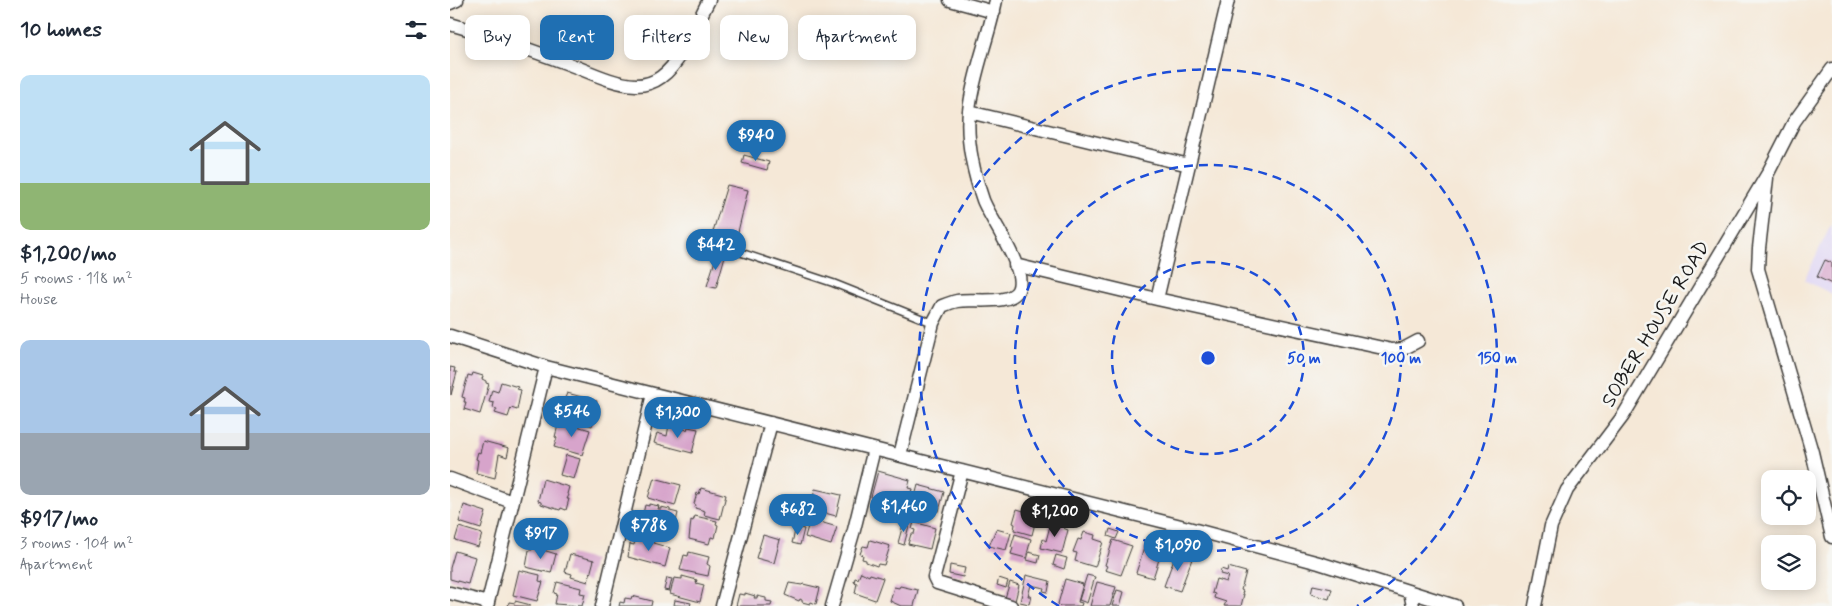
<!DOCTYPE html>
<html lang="en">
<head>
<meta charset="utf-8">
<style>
  :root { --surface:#fff; --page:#f6f6f7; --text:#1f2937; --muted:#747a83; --accent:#1f6fb2 }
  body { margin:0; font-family:Mynerve,sans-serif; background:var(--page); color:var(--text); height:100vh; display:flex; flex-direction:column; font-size:19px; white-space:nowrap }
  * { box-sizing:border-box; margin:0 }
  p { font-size:16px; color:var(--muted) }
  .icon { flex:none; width:28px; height:28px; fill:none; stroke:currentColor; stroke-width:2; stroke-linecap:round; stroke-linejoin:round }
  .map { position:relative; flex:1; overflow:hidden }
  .side { display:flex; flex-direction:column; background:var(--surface); width:450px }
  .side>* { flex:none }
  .banner { position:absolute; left:15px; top:15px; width:475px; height:45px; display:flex; gap:10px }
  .buttons { position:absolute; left:1311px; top:470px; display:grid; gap:10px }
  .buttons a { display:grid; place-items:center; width:55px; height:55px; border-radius:10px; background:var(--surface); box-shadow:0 2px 12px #0003; font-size:25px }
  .price { position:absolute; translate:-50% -42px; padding:0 11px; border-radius:18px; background:var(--accent); color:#fff; font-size:16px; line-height:32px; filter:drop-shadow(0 1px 2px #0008) }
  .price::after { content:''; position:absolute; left:50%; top:30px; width:15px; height:11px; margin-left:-8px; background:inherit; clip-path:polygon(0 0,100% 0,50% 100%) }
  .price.on { background:#222; color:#fff }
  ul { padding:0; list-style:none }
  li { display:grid; align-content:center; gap:10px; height:265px; padding:0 20px }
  li span { display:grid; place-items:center; height:155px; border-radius:10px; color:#555 }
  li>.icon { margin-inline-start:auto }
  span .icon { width:90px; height:90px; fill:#fffc; stroke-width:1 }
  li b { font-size:21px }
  h2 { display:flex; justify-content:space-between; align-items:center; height:60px; padding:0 20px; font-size:21px }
  .tag { padding:0 18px; border-radius:10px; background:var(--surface); box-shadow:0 2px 12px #0003; font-size:18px; line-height:45px }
  .tag.on { background:var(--accent); color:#fff }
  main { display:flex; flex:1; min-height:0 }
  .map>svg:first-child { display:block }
  .built { fill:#dfd5f5 }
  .building { fill:#d7a4cb }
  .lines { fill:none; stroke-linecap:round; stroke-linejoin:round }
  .service-casing { stroke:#3d3b38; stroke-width:9 }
  .minor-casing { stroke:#3d3b38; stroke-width:15 }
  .service { stroke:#fff; stroke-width:6 }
  .minor { stroke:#fff; stroke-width:12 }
  .ring { fill:none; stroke:#1d4ed8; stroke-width:2.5; stroke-dasharray:9 6 }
  .labels { text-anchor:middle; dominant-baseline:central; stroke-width:5; stroke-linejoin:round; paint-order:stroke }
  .street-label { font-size:20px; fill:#1c1c1c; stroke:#f6f6f2 }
  .centre { fill:#1d4ed8; stroke:#f6f6f2; stroke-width:2.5 }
  .ring-label { font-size:15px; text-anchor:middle; font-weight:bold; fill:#1d4ed8; stroke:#f6f6f2; stroke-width:5; stroke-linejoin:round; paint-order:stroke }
</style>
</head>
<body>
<main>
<section class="side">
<h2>10 homes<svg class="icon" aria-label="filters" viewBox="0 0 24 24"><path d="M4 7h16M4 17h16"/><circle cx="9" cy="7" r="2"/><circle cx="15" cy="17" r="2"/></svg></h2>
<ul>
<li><span style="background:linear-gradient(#bfe0f5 70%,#8fb573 0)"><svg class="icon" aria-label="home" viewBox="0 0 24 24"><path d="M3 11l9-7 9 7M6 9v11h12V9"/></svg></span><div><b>$1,200/mo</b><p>5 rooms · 118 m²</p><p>House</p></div></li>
<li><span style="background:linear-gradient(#a9c7e8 60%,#9aa5b1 0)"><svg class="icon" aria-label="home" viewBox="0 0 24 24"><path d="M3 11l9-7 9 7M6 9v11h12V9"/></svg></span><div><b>$917/mo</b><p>3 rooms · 104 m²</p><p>Apartment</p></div></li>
</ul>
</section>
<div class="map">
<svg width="1382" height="606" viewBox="0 0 1382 606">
  <rect width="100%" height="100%" fill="#f6f6f2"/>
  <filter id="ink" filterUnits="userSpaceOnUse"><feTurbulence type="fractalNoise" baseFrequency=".02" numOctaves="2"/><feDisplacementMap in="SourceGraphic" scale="10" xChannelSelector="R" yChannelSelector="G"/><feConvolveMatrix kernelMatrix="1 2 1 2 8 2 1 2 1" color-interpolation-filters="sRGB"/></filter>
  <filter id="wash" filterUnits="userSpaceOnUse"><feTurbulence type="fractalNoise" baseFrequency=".0096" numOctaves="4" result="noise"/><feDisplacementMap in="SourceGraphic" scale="20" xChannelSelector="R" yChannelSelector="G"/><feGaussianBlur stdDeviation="1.12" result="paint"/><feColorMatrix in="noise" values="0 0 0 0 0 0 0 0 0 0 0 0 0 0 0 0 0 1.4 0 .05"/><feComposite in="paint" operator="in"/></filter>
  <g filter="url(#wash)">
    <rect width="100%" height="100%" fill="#f5e8d7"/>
    <path class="built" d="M1382,223V294L1354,280Z"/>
    <g id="blocks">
      <path class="building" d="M294,155L319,162L317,170L292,163Z
        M277,185L298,190L287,236H284L281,244L261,238Z
        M267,254L275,256L266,288L257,286Z
        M1375,260L1382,263V284L1367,277Z
        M0,367L5,368L4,372H7L1,395Z
        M23,373L33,376L32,379L36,381V383L39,384L30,414L14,409L16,402H14L15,398L12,397L18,375L22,376Z
        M51,382L68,387L67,389L71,390L67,410L61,408L58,417L45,413L47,409L43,408L44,403L39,402L42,390L48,392Z
        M117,393L147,401L146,404L148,405L142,426L113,418L114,415L111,414L113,409L111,408Z
        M113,422L140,430L132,455L104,447L107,438L105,437L108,425L112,426Z
        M219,425L237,430L238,427L248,429L242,453L204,443L207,433L217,436Z
        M33,441L59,448L57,457L49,454L45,478L26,473L28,460L26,459L28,452L30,453Z
        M116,455L130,459L124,479L110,475Z
        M428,471L460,480L458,488L462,489L457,507L421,497Z
        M204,478L231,485L225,506L198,498Z
        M93,479L119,487L117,494L119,495L117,499H119L116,510L111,508L110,510L91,504V502L88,501Z
        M468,485L494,492L489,511L463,504Z
        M251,488L276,495L270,519L254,515L255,511L245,508L246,505L244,504L247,493L249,494Z
        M365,489L391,495L386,516L360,509Z
        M199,504L209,506L208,509H211V507L220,509V511L228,513L224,530L214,528L212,535L199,532L200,529L191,527L192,523L191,522L195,505L199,506Z
        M14,505L36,512L31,529L9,522Z
        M567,509L587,515L582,535L564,530L565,524L563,523Z
        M456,510L475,515L473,520L455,515Z
        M245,516L267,521L266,524L268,525L265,538L261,537L259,544L239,539L241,520L243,521Z
        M360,519L387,527L381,545L355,537Z
        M454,521L460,522L454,545L448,543Z
        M464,522L485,528L480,549L458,544L461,534H464L465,530L462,529Z
        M601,522L614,525L613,528L618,530L612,553L591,548L593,539L596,541Z
        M9,527L32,534L28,547L5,540Z
        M346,527L354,529L350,545L342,543Z
        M546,529L561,533L556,550L539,546Z
        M660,529L669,532L666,539L658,536Z
        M634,532L645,535L644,539L653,542L645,567L625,561L627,553L623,552L628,539L631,540Z
        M565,534L581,539L576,558L561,554L563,548L561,547Z
        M313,535L330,540L324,563L306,558Z
        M186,536L204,541L203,543L220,548L215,567L178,557L180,544L184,545Z
        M420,540L440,546L434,565L428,564L427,566L416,562V560L412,559L413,555L410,554L413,546L418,547Z
        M663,540L682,546L671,575L655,570L657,566L655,565Z
        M83,545L94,548L93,550L106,554L101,573L76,567L79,550H82Z
        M695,545L712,550L703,578L686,573Z
        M5,551L25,557L18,584L0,579V568Z
        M239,552L259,557L257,564L260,566L258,576L230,570L234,555L238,556Z
        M579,552L590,555L588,563L577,560Z
        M726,553L742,559L730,591L714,586Z
        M120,554L144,560L138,582L121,577L122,574L115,572Z
        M606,555L617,558L614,569L603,565Z
        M500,565L515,568L513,577L499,574Z
        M778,567L796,572L791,590L793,591L792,594H794L791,606H774L776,602L764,598L765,594L762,593L766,579L776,582L778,576L770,574L771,569L777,571Z
        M69,570L90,575L89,581L93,582L87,601L63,595Z
        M411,572L419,576L420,574L433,578L425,600L405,593L407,583L404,582L405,578L408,579Z
        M576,575L600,581L598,592L593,591L594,588L581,585L578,596H581L579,604L570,602Z
        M637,575L645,577L637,603L629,600Z
        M232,576L247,580L246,583L254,585L250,602L220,594L224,578L232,579Z
        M217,578L222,579L219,591L214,590Z
        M549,578L558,581L556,588L547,585Z
        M615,579L633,584L628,602L632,603L631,606H610L608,604Z
        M107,582L131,588L130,593L135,594L132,606L105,604L107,594L104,593Z
        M560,582L569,585L565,601L555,598Z
        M647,582L666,587L660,606H640Z
        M339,583L352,585L353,584L370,588L366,604L361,602L360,604L352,602V600L350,599L349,601L335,595Z
        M863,585L882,589L879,599L861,594Z
        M450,586L468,590L464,606H451L440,601L444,587L449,588Z
        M667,590L674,592L670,606H662Z
        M295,593L305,596L304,598H307V596L316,598V601L322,602L321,606H286L289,594L295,595Z
        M182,596L202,601L201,606H169L170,602L174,603L175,598L181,599Z
        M225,600L241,603L240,606L224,605Z
        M65,601L81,605V606H58L59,602L65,603Z"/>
    </g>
  </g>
  <g filter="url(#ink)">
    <use href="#blocks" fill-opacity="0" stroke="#3d3b38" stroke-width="1"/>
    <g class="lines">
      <g class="service-casing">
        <path id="service" d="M256,241L383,283L483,323"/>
      </g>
      <g class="minor-casing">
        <path id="minor" d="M500,0L544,12
          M0,3L7,0
          M0,24C39,35 78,49 116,63C138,71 162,84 186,85C195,85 203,83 211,77C233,61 246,24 259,0
          M519,112L739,165
          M1317,178L1309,248L1308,269L1362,452L1382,537
          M565,265L707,299L942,350L953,349L968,341
          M707,299L778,0
          M0,336L96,367L727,525L869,563L1005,606
          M450,455L483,323L492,306C497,304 502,302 507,301C522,298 560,306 568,290C578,270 540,219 533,200C523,171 516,141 519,111C523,73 539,37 546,0
          M512,471L484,577L487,583L561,606
          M0,479L62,502
          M960,592L963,606
          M0,593L38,603
          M37,606L96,367
          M152,606L203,394
          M272,606L321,423
          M382,606L404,530L424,449
          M1085,606L1101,526L1117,490L1173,416L1318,173L1344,122L1382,69"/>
      </g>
      <use href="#service" class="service"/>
      <use href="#minor" class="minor"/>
    </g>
  </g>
  <g class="ring">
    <circle cx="758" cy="358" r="96"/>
    <circle cx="758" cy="358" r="193"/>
    <path d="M609 606A289 289 0 1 1 907 606"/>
  </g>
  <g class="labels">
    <g class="street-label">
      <text transform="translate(1206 324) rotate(-59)">SOBER HOUSE ROAD</text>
    </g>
  </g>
  <circle cx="758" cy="358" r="8" class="centre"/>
  <g class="ring-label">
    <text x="854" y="363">50 m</text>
    <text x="951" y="363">100 m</text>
    <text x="1047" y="363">150 m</text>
  </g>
</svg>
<div class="buttons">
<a><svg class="icon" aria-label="locate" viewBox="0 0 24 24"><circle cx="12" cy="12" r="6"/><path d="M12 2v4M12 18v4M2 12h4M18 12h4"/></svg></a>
<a><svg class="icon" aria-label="layers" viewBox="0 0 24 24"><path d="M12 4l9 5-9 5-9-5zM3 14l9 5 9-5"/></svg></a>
</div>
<b class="price" style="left:306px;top:162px">$940</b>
<b class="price" style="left:266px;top:271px">$442</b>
<b class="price" style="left:122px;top:438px">$546</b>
<b class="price" style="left:228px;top:439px">$1,300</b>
<b class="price" style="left:454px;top:533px">$1,460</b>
<b class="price" style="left:348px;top:536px">$682</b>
<b class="price on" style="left:605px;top:538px">$1,200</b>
<b class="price" style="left:199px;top:552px">$788</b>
<b class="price" style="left:91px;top:560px">$917</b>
<b class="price" style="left:728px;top:572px">$1,090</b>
<div class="banner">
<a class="tag">Buy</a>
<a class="tag on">Rent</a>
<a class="tag">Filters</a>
<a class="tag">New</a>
<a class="tag">Apartment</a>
</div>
</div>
</main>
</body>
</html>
